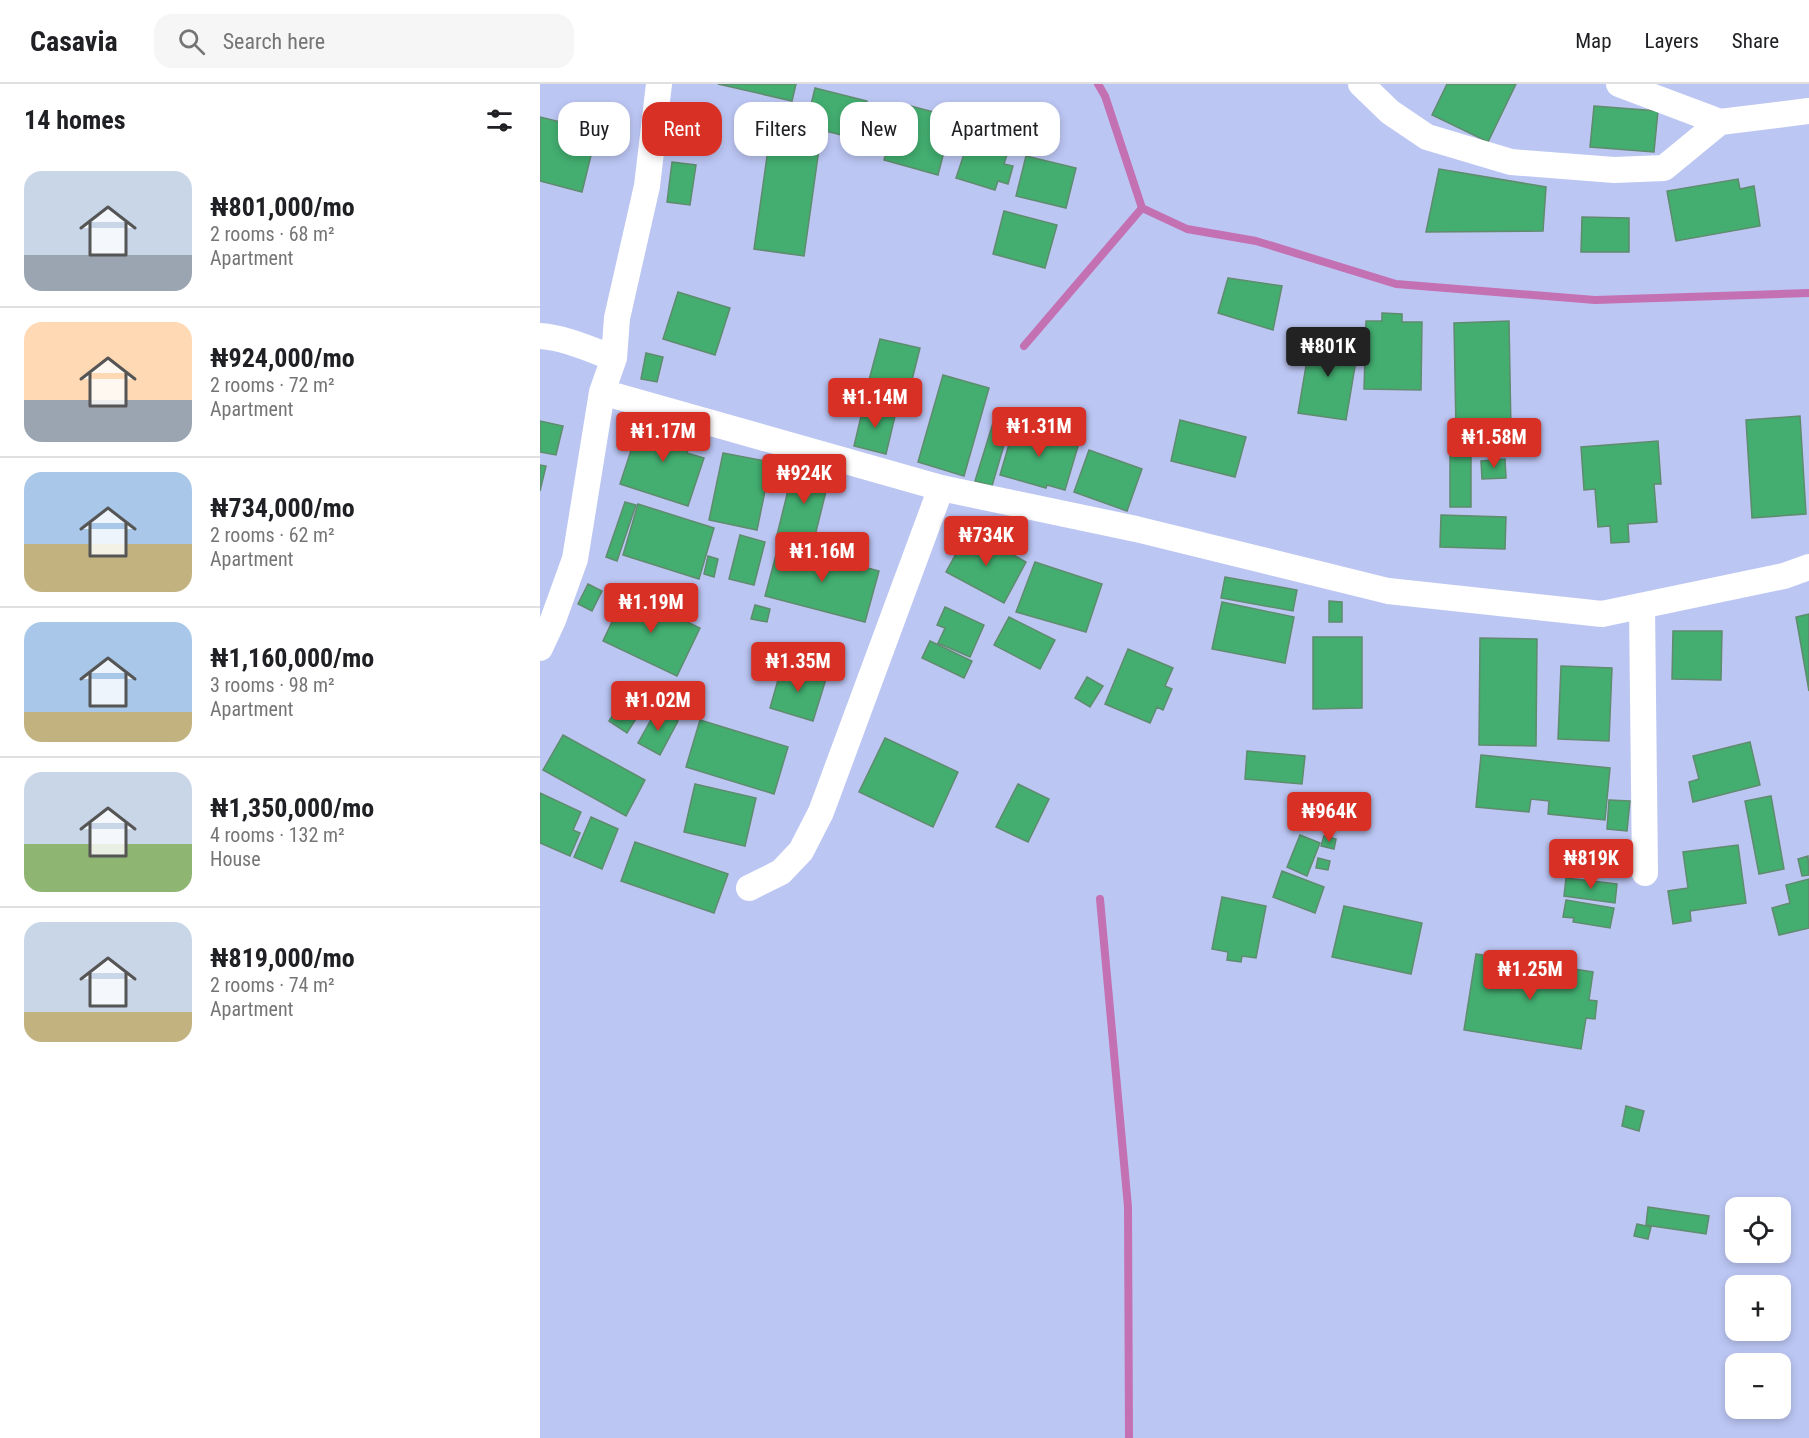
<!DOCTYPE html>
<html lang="en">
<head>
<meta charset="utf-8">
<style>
  :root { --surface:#fff; --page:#f6f6f6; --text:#202124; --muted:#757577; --line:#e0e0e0; --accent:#d93025 }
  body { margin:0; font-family:"Roboto Condensed",sans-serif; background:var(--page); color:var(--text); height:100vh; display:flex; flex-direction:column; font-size:22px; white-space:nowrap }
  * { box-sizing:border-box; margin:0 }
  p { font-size:20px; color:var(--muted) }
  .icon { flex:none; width:33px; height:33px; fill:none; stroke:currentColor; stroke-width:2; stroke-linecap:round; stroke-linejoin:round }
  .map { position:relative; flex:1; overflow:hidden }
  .drawer { display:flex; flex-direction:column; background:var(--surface); width:540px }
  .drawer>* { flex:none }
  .banner { position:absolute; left:18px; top:18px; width:570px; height:54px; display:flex; gap:12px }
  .controls { position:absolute; left:1185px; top:1113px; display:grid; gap:12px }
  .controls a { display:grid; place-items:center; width:66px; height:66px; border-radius:12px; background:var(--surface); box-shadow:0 3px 9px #0003; font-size:30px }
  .price { position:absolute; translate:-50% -51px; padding:0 14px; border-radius:6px; background:var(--accent); color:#fff; font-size:20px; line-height:39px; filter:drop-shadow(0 2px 3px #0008) }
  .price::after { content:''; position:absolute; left:50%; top:36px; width:18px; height:14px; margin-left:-9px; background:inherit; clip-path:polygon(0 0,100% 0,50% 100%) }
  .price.selected { background:#222; color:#fff }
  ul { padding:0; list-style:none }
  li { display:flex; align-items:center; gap:18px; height:150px; padding:0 24px }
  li+li { border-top:2px solid var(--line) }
  li span { display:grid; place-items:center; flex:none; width:168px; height:120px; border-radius:18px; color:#555 }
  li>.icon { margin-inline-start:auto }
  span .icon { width:72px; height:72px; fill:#fffc; stroke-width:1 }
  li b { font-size:26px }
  h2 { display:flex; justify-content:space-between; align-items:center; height:72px; padding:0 24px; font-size:26px }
  .chip { padding:0 21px; border-radius:18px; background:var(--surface); box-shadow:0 3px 9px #0003; font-size:21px; line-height:54px }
  .chip.selected { background:var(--accent); color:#fff }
  header { display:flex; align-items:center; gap:36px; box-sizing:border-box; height:84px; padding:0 30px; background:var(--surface); border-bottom:2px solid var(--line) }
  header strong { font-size:28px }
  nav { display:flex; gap:33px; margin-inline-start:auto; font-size:21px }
  .search { width:420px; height:54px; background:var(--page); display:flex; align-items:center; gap:15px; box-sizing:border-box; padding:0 21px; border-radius:18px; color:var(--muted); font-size:22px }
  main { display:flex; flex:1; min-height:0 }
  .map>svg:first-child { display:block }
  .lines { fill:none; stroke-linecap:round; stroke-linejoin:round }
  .stream { stroke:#c471b3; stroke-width:8 }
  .building { fill:#43ae70; stroke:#5f8b6e; stroke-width:1.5 }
  .street { stroke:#fff; stroke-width:26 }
</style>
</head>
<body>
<header>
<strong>Casavia</strong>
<div class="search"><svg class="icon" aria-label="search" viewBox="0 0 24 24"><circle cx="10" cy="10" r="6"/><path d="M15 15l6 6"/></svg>Search here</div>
<nav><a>Map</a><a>Layers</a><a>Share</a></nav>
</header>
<main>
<section class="drawer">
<h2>14 homes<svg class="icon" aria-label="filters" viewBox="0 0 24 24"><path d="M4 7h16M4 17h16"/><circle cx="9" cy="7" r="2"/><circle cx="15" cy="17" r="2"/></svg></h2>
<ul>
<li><span style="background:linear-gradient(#c9d6e8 70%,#9aa5b1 0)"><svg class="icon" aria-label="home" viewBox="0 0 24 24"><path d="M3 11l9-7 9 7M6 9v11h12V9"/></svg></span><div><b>₦801,000/mo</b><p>2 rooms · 68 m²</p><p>Apartment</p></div></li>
<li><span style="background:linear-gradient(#ffd9b3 65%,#9aa5b1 0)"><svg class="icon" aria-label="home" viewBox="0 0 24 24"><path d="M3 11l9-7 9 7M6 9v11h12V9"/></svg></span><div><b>₦924,000/mo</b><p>2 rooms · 72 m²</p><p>Apartment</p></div></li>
<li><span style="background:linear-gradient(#a9c7e8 60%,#c2b280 0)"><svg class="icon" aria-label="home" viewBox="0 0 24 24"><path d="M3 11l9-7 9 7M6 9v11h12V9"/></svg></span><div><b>₦734,000/mo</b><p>2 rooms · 62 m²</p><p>Apartment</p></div></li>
<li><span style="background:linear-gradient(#a9c7e8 75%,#c2b280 0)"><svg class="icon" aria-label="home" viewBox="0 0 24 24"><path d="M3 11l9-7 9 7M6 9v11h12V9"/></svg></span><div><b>₦1,160,000/mo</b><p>3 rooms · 98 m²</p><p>Apartment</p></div></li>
<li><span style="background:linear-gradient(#c9d6e8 60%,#8fb573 0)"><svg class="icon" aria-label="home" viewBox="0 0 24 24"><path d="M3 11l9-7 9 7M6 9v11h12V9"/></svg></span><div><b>₦1,350,000/mo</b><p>4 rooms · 132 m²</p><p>House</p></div></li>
<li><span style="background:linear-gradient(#c9d6e8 75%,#c2b280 0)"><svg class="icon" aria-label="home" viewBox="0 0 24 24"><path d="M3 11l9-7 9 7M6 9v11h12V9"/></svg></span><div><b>₦819,000/mo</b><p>2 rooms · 74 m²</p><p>Apartment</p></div></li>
</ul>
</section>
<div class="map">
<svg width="1269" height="1354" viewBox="0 0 1269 1354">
  <rect width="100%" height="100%" fill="#bcc6f3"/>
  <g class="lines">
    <path class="stream" d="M602,124L647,145L716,157L856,200L1055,216L1269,209
      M484,262L602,124L565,12L558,0
      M560,815L588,1123L589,1354"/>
  </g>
  <path class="building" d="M178,0H256L252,17Z
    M907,0H976L948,58L892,31Z
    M275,4L327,17L317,55L266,42Z
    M359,19L413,33L398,91L344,76Z
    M1054,22L1118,27L1114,68L1050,63Z
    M0,33L57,47L42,108L0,97Z
    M432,46L471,58L464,80L473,82L468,100L458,97L455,106L416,94Z
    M229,58L279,65L264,172L214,165Z
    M486,72L536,84L526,124L476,112Z
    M132,78L156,81L150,121L127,118Z
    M899,85L1006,103L1003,147L886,148Z
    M1198,95L1200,105L1214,102L1220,142L1136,157L1127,107Z
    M464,127L517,141L505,184L453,170Z
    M1042,133L1089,134V168H1041Z
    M688,194L742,202L733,246L678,229Z
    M138,208L190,224L175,271L123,255Z
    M842,229L862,230V238H882L881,306L824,305L826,237H842Z
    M969,237L971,346L916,348L914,239Z
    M771,252L819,259L806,336L758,329Z
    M340,255L380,264L366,320L325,311Z
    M106,269L123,273L117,298L101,295Z
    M403,291L449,304L424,392L378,378Z
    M324,320L356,328L346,370L314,362Z
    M1260,332L1266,430L1212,434L1206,336Z
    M102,333L154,349L147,369L164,374L148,422L80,400Z
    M640,336L706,353L695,393L631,377Z
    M0,337L23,342L16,371L0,368Z
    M453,339L469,344L452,402L435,397Z
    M475,340L539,359L525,406L507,401L506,404L460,391Z
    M1118,357L1121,400H1114L1117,438L1088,440L1089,458L1071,459L1070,442L1058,443L1055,405L1044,406L1041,363Z
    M549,366L602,385L587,427L534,408Z
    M183,369L231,378L217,446L169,436Z
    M910,372H931V423H910Z
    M965,375L966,394L942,395L941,377Z
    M0,381L6,382L0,407Z
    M254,382L290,391L273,460L237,451Z
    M85,418L96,421L77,477L66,473Z
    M98,420L174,444L159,495L83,471Z
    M901,431L966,433L965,465L900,463Z
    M429,446L486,478L464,519L406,488Z
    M200,451L225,458L214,501L189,495Z
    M239,460L339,487L325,538L225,512Z
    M168,472L178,475L174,493L164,490Z
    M495,478L562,500L546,548L476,528Z
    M685,493L757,506L753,527L681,514Z
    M48,500L62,507L52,527L38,520Z
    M86,508L160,544L137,592L63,557Z
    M789,517L802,518V538H789Z
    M682,518L754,533L745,579L672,565Z
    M215,521L230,525L227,538L211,535Z
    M405,523L444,541L430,573L398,559L405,544L397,541Z
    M1269,530V607L1256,533Z
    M469,533L515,556L500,585L454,561Z
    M1133,547H1182L1181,596L1132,595Z
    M773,553H822V624L773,625Z
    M940,554L997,555L996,662L939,661Z
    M390,557L432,577L424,594L382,574Z
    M588,565L633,584L625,602L632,605L623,626L617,623L610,639L565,620Z
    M242,582L286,595L273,637L230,624Z
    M1021,582L1072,584L1069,657L1018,655Z
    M547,593L563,602L550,623L535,614Z
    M90,604L108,616L87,649L69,637Z
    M117,625L138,637L120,671L98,659Z
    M160,636L248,663L234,710L146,683Z
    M23,651L105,696L86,732L3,686Z
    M345,654L418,688L393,743L319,708Z
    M1210,658L1220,701L1153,718L1149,698L1159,695L1153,672Z
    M707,667L765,672L762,700L705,695Z
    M941,671L1070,684L1065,736L1008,730L1009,717L991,715L989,728L936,723Z
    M155,700L216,714L205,762L144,748Z
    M478,700L509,715L488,758L456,743Z
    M0,709L41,728L33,746L40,749L30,772L0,759Z
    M1231,712L1244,785L1219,790L1205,717Z
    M1069,716L1090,717L1087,747L1067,745Z
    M51,733L78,745L62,785L34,773Z
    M760,751L780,759L767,792L747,783Z
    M784,752L796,755L794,765L781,762Z
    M95,758L188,790L174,829L81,797Z
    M1198,761L1206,819L1150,827L1151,837L1133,840L1128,807L1148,804L1143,768Z
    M1268,772L1269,791L1262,792L1258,775Z
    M778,774L790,777L788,786L776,784Z
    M742,787L784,803L775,829L733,813Z
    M1026,794L1077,800L1075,819L1024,812Z
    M1269,795V844L1239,851L1232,824L1250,819L1246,801Z
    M682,813L726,822L716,874L702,872L701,878L687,876L688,868L672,865Z
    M1026,816L1074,824L1070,844L1033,838L1034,834L1023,833Z
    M804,822L882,839L871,890L792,873Z
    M936,870L1053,888L1049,916L1057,917L1055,935L1046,934L1041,965L924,946Z
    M1086,1022L1104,1027L1099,1047L1082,1042Z
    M1108,1123L1169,1132L1166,1150L1106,1141Z
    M1097,1140L1111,1143L1108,1155L1094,1152Z"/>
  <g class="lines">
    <path class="street" d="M821,0L850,28L887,53L971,78L1074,86L1124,84L1180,38
      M1079,0L1180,38L1269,27
      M0,252C26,254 49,265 74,274
      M62,308L401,404L596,445L848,507L1062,530L1244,492L1269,483
      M1102,522L1105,789
      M0,564L13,536L35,475L62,308L74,274L77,234L107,102L119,0
      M209,804L241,788L261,767L281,728L401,404"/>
  </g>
</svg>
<div class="controls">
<a><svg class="icon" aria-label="locate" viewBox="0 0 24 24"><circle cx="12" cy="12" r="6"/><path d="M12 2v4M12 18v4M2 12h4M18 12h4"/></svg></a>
<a>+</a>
<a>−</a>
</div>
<b class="price selected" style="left:788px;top:294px">₦801K</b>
<b class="price" style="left:335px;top:345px">₦1.14M</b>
<b class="price" style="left:499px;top:374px">₦1.31M</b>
<b class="price" style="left:123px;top:379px">₦1.17M</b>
<b class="price" style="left:954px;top:385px">₦1.58M</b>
<b class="price" style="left:264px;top:421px">₦924K</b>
<b class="price" style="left:446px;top:483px">₦734K</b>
<b class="price" style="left:282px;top:499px">₦1.16M</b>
<b class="price" style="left:111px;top:550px">₦1.19M</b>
<b class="price" style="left:258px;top:609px">₦1.35M</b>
<b class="price" style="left:118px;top:648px">₦1.02M</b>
<b class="price" style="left:789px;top:759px">₦964K</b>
<b class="price" style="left:1051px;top:806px">₦819K</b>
<b class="price" style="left:990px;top:917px">₦1.25M</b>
<div class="banner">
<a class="chip">Buy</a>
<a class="chip selected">Rent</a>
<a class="chip">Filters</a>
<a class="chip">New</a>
<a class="chip">Apartment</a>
</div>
</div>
</main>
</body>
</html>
